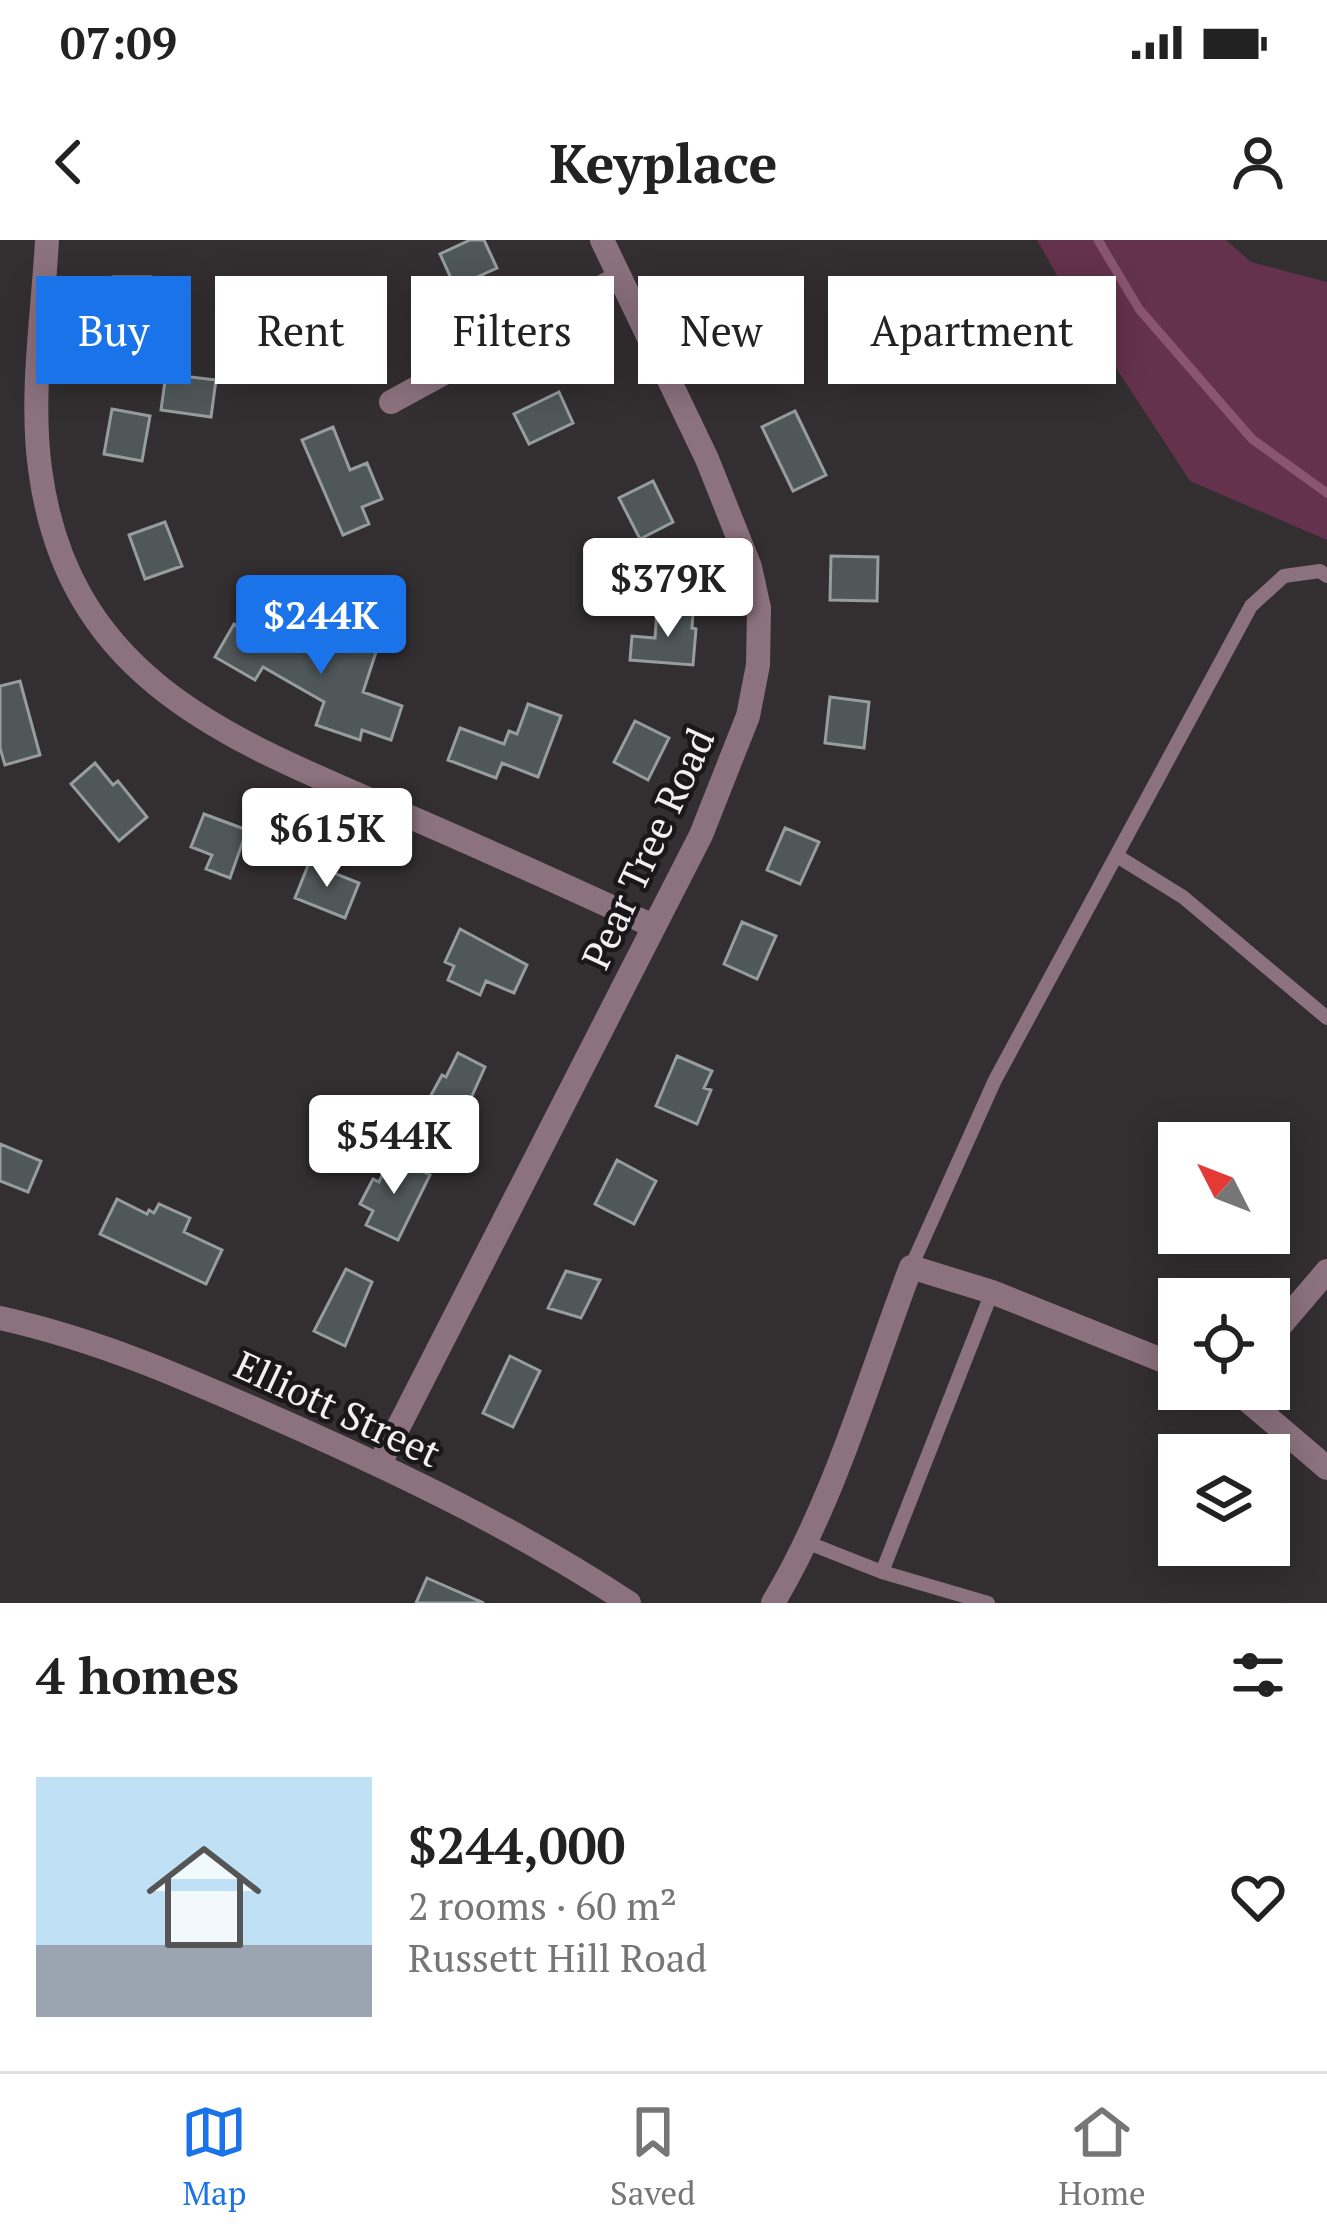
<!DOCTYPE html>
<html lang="en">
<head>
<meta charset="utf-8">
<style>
  :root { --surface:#fff; --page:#f2f2f2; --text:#222; --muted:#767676; --line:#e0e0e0; --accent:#1a73e8 }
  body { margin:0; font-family:"PT Serif",serif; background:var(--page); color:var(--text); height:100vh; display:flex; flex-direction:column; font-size:45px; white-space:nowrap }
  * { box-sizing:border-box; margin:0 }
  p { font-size:39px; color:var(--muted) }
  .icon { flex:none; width:66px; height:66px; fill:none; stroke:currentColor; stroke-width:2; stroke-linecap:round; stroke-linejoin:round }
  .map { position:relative; height:1363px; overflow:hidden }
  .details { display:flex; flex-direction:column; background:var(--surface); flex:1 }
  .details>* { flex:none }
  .banner { position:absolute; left:36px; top:36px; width:1257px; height:108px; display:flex; gap:24px }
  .needle { width:78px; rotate:312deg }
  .tools { position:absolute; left:1158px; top:882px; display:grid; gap:24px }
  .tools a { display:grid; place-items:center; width:132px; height:132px; border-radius:0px; background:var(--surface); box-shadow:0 6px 30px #0003; font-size:60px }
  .price { position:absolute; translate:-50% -102px; padding:0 27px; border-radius:12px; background:#fff; color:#222; font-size:39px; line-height:78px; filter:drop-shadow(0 3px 6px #0008) }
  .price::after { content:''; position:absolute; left:50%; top:72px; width:36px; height:27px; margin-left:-18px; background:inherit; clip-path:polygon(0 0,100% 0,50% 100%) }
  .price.on { background:var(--accent); color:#fff }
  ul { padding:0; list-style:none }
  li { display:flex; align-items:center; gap:36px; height:300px; padding:0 36px }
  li+li { border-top:3px solid var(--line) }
  li span { display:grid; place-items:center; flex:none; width:336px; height:240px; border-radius:0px; color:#555 }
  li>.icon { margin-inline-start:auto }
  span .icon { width:144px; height:144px; fill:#fffc; stroke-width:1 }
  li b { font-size:51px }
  h2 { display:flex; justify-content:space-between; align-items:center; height:144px; padding:0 36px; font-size:51px }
  .pill { padding:0 42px; border-radius:0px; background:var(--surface); box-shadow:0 6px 30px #0003; font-size:42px; line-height:108px }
  .pill.on { background:var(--accent); color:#fff }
  .status { display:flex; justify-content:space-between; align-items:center; height:84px; padding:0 60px; background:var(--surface); direction:ltr }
  .status svg { height:33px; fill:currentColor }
  header { display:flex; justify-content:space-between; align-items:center; height:156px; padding:0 36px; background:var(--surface); font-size:54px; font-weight:700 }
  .tab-bar { display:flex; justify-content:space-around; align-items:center; height:168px; border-top:3px solid var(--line); background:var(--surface); font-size:33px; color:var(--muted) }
  .tab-bar a { display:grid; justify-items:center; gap:6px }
  .tab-bar .on { color:var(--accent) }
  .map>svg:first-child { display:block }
  .green { fill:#64324c }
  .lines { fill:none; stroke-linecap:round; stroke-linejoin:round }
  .stream { stroke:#8b5570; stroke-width:9 }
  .building { fill:#505759; stroke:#959d9f; stroke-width:3 }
  .lane { stroke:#8c727e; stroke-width:14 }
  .street { stroke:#8c727e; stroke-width:24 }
  .labels { text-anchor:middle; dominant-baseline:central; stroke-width:9; stroke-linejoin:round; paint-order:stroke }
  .street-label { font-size:39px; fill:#f3eff1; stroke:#191718 }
</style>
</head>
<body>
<div class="status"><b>07:09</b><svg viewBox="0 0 49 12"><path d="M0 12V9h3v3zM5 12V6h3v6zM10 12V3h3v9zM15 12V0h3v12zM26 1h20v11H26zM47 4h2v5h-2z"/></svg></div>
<header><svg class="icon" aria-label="back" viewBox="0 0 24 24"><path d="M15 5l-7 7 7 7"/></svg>Keyplace<svg class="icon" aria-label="person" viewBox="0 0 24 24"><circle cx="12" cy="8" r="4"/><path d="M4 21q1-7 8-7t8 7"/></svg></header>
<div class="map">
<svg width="1327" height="1363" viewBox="0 0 1327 1363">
  <rect width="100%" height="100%" fill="#332e30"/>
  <path class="green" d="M1037,0H1226L1251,22L1327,42V300L1190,241L1067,53Z"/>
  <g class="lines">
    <path class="stream" d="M1098,0L1139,69L1252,199L1327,253"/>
  </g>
  <path class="building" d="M470,0H484L497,28L455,47L440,14Z
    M113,37H151L152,84L113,85Z
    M327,49L354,96L311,120L285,73Z
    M741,58L770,125L742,137L731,111L726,114L706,73Z
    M166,134L216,140L211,177L161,170Z
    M559,152L573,183L529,204L514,174Z
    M112,169L150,176L142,221L104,214Z
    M795,171L826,235L793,251L762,187Z
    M333,187L350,230L367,223L382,259L362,267L369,284L343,295L302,200Z
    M653,241L673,282L640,299L619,258Z
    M165,282L182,326L145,339L129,295Z
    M831,316L878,317L877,361L830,360Z
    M657,370L693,373L692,388L696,389L693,425L630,420L632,396L655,398Z
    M234,384L274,407L281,396L310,413L323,388L345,399L347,392L379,403L363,452L402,466L391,500L362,490L360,500L316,485L324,462L263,427L255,440L215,417Z
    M20,441L40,515L5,525L0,508V446Z
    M830,457L869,462L864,508L825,503Z
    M528,464L561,476L538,537L502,523L496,538L448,520L460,488L504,504L509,491L517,494Z
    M635,481L669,498L648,540L614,522Z
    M95,523L113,545L118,541L147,577L119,601L71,544Z
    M204,574L247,590L230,638L206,629L212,615L191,607Z
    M785,588L819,602L800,644L767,630Z
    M309,623L359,643L345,678L295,658Z
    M742,682L776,696L757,739L724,724Z
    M460,689L527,725L514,753L486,741L480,755L448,740L454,726L445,722Z
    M458,813L485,827L453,898L418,879L442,835L446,837Z
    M677,816L712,831L704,848L711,850L697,884L656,866Z
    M0,904L41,921L28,952L0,941Z
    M391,916L430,935L398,1000L366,985L373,971L360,964L373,939L379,942Z
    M617,920L656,941L634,984L595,964Z
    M117,959L147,974L149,970L154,973L159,964L190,978L184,992L222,1010L206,1044L100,994Z
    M346,1029L372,1042L345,1106L314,1091Z
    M566,1031L600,1040L581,1078L548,1068Z
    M510,1116L540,1131L513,1187L483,1173Z
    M427,1338L484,1363H416Z"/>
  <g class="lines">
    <path class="lane" d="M1117,616L1183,657L1327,778
      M911,1027L995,840L1251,366L1284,336L1320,331L1327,336
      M806,1302L882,1332
      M988,1363L882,1332L992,1052"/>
    <path class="street" d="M47,0C43,74 30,155 40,229C68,441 230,499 403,574C487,610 570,648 653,686
      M391,162L620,37
      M0,1078C102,1101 187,1139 282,1181C402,1234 520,1291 629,1363
      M1269,1099L1327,1031
      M1234,1149L1327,1228
      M379,1225L701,595L748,476L758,425L759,368L750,327L707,219L602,0
      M773,1363C835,1259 868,1140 911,1027L992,1052L1179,1127"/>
  </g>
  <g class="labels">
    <g class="street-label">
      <text transform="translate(647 608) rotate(-65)">Pear Tree Road</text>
      <text transform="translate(338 1168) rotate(25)">Elliott Street</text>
    </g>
  </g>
</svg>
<div class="tools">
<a><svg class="needle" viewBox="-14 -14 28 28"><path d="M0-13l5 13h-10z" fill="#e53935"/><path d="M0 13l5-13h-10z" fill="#767676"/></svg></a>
<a><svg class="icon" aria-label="locate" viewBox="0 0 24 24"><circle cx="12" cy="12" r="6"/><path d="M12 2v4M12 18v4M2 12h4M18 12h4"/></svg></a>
<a><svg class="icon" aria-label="layers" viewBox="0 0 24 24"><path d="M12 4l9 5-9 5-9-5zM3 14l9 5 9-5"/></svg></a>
</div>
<b class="price" style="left:668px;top:400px">$379K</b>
<b class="price on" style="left:321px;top:437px">$244K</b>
<b class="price" style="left:327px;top:650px">$615K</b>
<b class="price" style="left:394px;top:957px">$544K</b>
<div class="banner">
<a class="pill on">Buy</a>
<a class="pill">Rent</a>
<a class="pill">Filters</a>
<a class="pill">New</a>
<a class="pill">Apartment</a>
</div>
</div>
<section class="details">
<h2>4 homes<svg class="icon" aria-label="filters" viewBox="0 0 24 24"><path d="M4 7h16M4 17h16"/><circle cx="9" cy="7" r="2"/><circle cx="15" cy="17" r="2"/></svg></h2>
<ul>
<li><span style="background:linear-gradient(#bfe0f5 70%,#9aa5b1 0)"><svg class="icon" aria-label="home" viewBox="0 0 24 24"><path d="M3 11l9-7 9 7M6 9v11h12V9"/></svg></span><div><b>$244,000</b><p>2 rooms · 60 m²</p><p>Russett Hill Road</p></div><svg class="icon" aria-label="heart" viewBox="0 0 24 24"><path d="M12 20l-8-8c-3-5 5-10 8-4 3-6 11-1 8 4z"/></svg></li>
</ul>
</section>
<nav class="tab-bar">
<a class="on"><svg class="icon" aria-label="map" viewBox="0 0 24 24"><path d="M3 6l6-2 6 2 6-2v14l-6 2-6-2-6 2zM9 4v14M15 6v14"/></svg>Map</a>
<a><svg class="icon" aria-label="saved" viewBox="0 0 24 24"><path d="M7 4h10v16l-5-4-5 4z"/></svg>Saved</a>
<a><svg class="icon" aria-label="home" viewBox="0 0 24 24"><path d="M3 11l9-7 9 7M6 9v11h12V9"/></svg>Home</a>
</nav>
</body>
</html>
